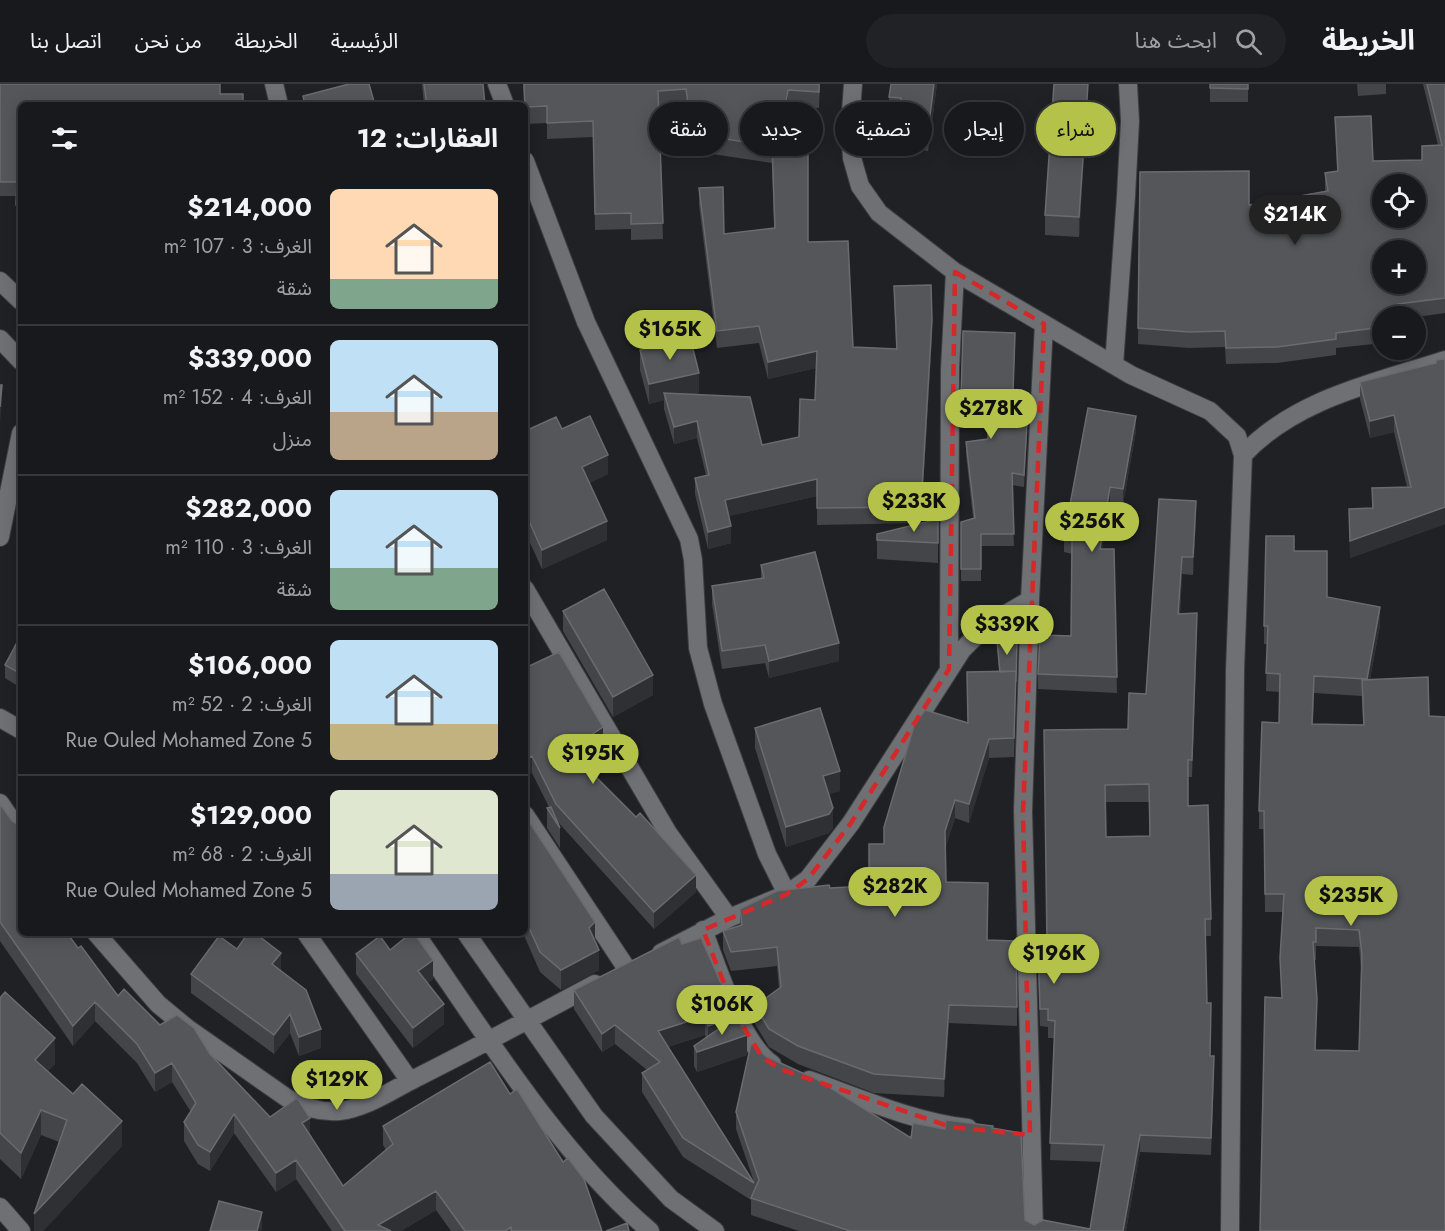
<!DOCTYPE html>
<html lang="ar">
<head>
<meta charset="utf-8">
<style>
  :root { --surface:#18191c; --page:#212225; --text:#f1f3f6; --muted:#9fa0a3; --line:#36383b; --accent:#b4c24a }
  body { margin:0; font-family:Jost,"Noto Sans Arabic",sans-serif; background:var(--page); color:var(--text); direction:rtl; height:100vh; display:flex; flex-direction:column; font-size:22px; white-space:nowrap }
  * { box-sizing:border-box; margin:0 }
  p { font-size:20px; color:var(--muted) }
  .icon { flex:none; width:33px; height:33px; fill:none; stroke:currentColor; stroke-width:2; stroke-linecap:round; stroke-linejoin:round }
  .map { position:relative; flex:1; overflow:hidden; direction:ltr }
  .panel { position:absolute; left:18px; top:18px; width:510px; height:834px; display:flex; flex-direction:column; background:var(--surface); border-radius:9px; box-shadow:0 3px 15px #0003,0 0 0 2px var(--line); direction:rtl }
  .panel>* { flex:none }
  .top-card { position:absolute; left:546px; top:18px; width:570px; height:54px; direction:rtl; display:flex; gap:12px }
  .buttons { position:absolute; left:1372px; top:90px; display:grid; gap:12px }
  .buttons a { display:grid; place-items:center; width:54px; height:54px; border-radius:50%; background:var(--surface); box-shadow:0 3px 15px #0003,0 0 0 2px var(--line); font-size:30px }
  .price { position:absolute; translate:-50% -51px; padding:0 14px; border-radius:21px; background:var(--accent); color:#111; font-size:20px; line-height:39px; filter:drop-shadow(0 2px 3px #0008) }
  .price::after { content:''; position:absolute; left:50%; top:36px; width:18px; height:14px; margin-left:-9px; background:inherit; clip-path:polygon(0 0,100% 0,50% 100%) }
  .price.on { background:#222; color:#fff }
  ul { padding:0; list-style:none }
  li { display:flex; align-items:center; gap:18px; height:150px; padding:0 30px }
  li+li { border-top:2px solid var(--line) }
  li span { display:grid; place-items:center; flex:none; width:168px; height:120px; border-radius:9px; color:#555 }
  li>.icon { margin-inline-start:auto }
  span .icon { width:72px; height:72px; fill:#fffc; stroke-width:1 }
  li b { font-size:26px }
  h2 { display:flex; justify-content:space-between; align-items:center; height:72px; padding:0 30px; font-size:26px }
  .chip { padding:0 21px; border-radius:27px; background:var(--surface); box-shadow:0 3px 15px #0003,0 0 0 2px var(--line); font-size:21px; line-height:54px }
  .chip.on { background:var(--accent); color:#111 }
  header { display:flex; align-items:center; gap:36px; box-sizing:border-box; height:84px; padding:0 30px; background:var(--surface); border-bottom:2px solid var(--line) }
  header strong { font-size:28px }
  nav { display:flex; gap:33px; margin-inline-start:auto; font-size:21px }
  .search { width:420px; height:54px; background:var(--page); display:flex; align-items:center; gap:15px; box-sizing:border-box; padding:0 21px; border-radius:33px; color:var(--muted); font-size:22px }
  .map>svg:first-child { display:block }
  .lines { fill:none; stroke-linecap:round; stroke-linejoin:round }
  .minor-casing { stroke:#3c3e41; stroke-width:20 }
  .minor { stroke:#6e7074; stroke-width:18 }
  .wall { fill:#444549; fill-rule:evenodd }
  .shaded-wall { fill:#2e3034 }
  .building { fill:#54565a; stroke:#6a6b6f; stroke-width:1.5; fill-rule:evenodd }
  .marked { fill:none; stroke:#d62828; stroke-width:4.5; stroke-dasharray:12 8; stroke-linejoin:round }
</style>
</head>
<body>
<header>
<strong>الخريطة</strong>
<div class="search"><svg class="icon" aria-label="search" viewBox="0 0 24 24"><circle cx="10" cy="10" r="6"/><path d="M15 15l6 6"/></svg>ابحث هنا</div>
<nav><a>الرئيسية</a><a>الخريطة</a><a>من نحن</a><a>اتصل بنا</a></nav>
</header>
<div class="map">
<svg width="1445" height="1147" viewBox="0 0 1445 1147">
  <rect width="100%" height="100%" fill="#202125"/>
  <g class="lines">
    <g class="minor-casing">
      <path id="minor" d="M274,0L279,21
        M497,0L505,21
        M853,0L850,42L852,74L860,102L879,129L955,188L1131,291L1210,327L1237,352L1243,371L1235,586L1230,1147
        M525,77L586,238L689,455L693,476L698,564L713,620L767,770L787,810
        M0,197L21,217
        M0,255L21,277
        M1114,281L1126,112L1130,37L1128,0
        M1243,371C1295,315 1374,299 1445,276
        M0,453L21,349
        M525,505L668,749L729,834
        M949,585L950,285L955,188
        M0,634L21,646
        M0,719L21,750
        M525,731L627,885
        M703,846C718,883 740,958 772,980
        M96,849L158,920L187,944L287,1014C303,1023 320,1029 340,1027C366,1024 392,1006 416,994C476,964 535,932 595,900
        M306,849L410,997
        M415,849C483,947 559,1070 650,1147
        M466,849L594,1032L671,1115L715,1147
        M661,869L729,834L787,810L808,795L851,739L962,566L987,541L1030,516
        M809,996C860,1014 914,1038 968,1044
        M0,1123L21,1147
        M1034,1147L1023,727L1030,516L1044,240"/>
    </g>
    <use href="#minor" class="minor"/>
  </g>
  <path class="wall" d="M0,0L21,21V136H16V112H0Z
    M422,0H483L485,21H424Z
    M523,0H820L819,24L788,23L782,59L808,158L853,263L896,265L894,202L932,252L921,439L817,441V412L729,432L731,459L708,465L695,410V394L706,391L697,354L674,360L664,325V316L649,320L640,286V266L699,309L694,310L762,361L799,353L815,316L816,284L768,295L759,259L717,264L699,121V104L724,150L774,144L772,79L692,67L686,21L659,24L663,155L631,156V145L595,146L593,53L547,55V39L525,40Z
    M891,0H937L928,67L898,63V43L899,34L889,33V13Z
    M1088,0L1079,153L1045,151V131Z
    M1210,0H1248V18H1210Z
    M1357,0H1386V10L1358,12Z
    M1423,0H1445V229L1416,233V232H1383V259L1336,264V271L1277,279L1226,280L1225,263L1189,264L1138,260L1140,88L1249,121L1325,107V89L1337,87L1335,33L1373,77L1422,76L1438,61Z
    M963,247L1015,261L1012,338L1027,351L1024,403L1012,401L1014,462H981V497H961V438L973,434L966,370V358L988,355V326L961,325Z
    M1445,275V440L1350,474L1349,425L1372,424V404L1407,403L1394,348L1370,354L1360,315V298L1436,279Z
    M562,345L608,390L589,399L607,456L542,485L525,448V347Z
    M1136,347L1123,420L1110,418L1102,465H1114L1117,609L1038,605V590L1071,552L1072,470L1064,468V453Z
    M1159,415L1196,434L1193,491L1182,490L1180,530L1197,547L1192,693H1188V722L1211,835V852H1205L1207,919L1210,972L1214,990L1211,1071L1140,1068L1126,1147H799L751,1131V1116L683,1073L642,1008V989L647,986L615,960L602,968L574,925V906L682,860L747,971L697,988L694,982V962L706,954L705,951L668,963L754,1098L736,1045V1028L767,973L911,1054L945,1045L993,1044L1025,1136L1034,1141L1090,1145L1101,1078L1050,1076L1054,954H1048V943L1040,942L1038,876V859H1047L1044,646L1128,645L1146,610ZM1105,718H1149V752L1106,753Z
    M938,435V479L877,475V450Z
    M1294,467L1327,513L1380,541L1370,595L1445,1147H1260L1282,914L1280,874L1283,828H1265L1264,745H1259V727L1279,639L1280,608L1266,607L1267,560H1264V542ZM1314,609L1362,612L1363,641L1313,640ZM1316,862L1359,863L1361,885L1359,967L1316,966L1314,876H1316Z
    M761,481L839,577L769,594L765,579L722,585L712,520V502L761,495Z
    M563,527L653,611L613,633L563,547Z
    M21,551V604L5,594V581Z
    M997,557L1017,558L1014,673L989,674L969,739L955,734L945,765L946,798L987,856L1017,923V942L949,939L944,1013L874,1009L798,980L769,963L755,940V922L779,905L777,882L731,887L723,866V847L740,842V825L830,804L869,802L884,760L968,639L967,588H999Z
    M525,584L603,660L579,676L696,808L654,845L558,738L560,744V764L547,744V724L549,723L532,689Z
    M755,644L840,707L828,710L833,744L829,749L786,763L755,664Z
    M0,720L21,849L78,864L118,912L160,941L210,970L270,1033L310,1052L343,1102L386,1066L383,1061V1042L510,1010L602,1147H451L436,1126L401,1147H332L296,1095L276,1108L234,1049L210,1087L198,1080L184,1057V1038L191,1028L172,998L155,1008L137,979L95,937L73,962L0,857Z
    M525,734L595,857L599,886L561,906L540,888L523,849H525Z
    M237,865L281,887L321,964L299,972L290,949L274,970L191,909V890Z
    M390,866L433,895L428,899L444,940L413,964L356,890V870Z
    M0,914L55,980L48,987L122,1062L43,1147H34L59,1058L41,1051L21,1095L0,1075Z"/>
  <path class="shaded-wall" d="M934,0H937L928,67V47Z
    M1088,0V12L1079,153V133Z
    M788,6V23L779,76V59Z
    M932,236V252L921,439V423Z
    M817,267V284L768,295V278Z
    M699,289V309L666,316L664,309V316L649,320V300Z
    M2,301V317L0,338V323Z
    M1394,331V348L1370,354V337Z
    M1136,332V347L1123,420V405Z
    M697,337V354L674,360V343Z
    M608,371V390L582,403V383Z
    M817,395V412L725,433V416Z
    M1110,403V418L1100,480V465Z
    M1196,417V434L1193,491V473Z
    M1445,423V440L1350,474V457Z
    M607,437V456L542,485V466Z
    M731,442V459L708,465V448Z
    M1182,473V490L1178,547V530Z
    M1380,523V541L1367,612V595Z
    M1197,529V547L1192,693V676Z
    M839,559V577L769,594V577Z
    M1016,587V606L1014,673V654Z
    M653,591V611L613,633V613Z
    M1314,592V609L1312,657V640Z
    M603,643V660L569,683V666Z
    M989,655V674L969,739V720Z
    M532,672V689L525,694V677Z
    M840,687V707L823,712V692Z
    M955,716V734L945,765V747Z
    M833,724V744L829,749L786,763V743Z
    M696,791V808L654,845V828Z
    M595,838V857L589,844Z
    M599,866V886L561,906V886Z
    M281,869V888L272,880Z
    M433,876V895L418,907V887Z
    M95,918V937L73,962V942Z
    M444,920V940L413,964V944Z
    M949,921V939L944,1013V995Z
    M290,930V949L274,970V951Z
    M705,932V951L658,966V947Z
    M736,933V952L708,961V942Z
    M615,941V960L602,968V950Z
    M321,945V964L299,972V953Z
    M747,951V971L697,988V968Z
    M55,954V980L35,1001V976Z
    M1214,972V990L1211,1071V1054Z
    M172,979V998L155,1008V989Z
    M41,1026V1051L21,1095V1069Z
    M234,1030V1049L210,1087V1068Z
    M310,1034V1053L302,1039Z
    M122,1037V1062L43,1147H34V1130Z
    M1140,1051V1068L1126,1147H1123Z
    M296,1076V1095L276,1108V1089Z
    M436,1107V1126L401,1147H378V1141Z
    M262,1128V1146L257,1147Z"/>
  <path class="building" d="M0,0H220V10H243V21H21V122L16,121L17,98H0Z
    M349,0H369L375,21H305L303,12Z
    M424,0H483L485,21H427Z
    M524,0H819V8L788,6L779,59L808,60V158L848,157L853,263L897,265L894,202L931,201L932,236L921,423L817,424V395L725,416L731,442L708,448L695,394L709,391L697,337L674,343L664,309L750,313L762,361L799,353L800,315L815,316L817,267L768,278L759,242L717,247L699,104L723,103L724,150L775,144L772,62L692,50L686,5L658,7L663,139L631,140V129L595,130L593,37L547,39V22L525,23Z
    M891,0H934L928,47L898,43L901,14L889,13Z
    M1054,0H1088L1079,133L1045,131Z
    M1210,0H1248V5L1210,4Z
    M1427,0H1445V214L1398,220L1399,232H1383V243L1336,249V255L1277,263L1226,264L1225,247L1189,248L1138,244L1140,88L1249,87V121L1328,107L1325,89L1338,87L1335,33L1371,32L1373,77L1422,76V62L1442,61ZM1383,100H1416V134H1383ZM1383,166H1416V200H1383Z
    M963,247L1015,249L1012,338L1027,339L1024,391L1012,389L1014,450H981V485H961V438L975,434L966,358L988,355V314L961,313Z
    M690,253L699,289L649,300L640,266Z
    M1445,275V423L1350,457L1349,425L1373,424L1372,404L1411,403L1394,331L1370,337L1360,298L1436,279V276Z
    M0,301H2L0,323Z
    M1088,324L1136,332L1123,405L1110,403L1100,465H1114L1117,593L1038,590L1040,551L1071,552L1072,454L1064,453Z
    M590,332L608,371L582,383L607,437L542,466L525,428V347L556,333L562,345Z
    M1159,415L1196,417L1193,473H1182L1178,530L1197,529L1192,676H1188V722L1208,721L1211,835H1205L1207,919H1211L1210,972H1214L1211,1054L1140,1051L1123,1147H850L751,1114L759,1096L736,1028L751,960L767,973L818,996L911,1054L913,1039L945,1045L946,1036L993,1042L992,1044L1021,1049L1025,1136L1034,1141L1043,1136L1090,1145L1104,1061L1050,1059L1055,937L1048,936V925H1040L1038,859H1047L1044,646L1128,645L1129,609L1146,610ZM1149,700L1150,752L1106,753L1105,701Z
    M938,435V459L877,456V450Z
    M1266,452H1294V467H1327V513L1380,523L1367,595L1314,592L1312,640L1364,641L1362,596L1428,593L1429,632L1445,633V1147H1260L1265,913L1282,914L1280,874L1284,810H1265L1264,727H1259L1262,638L1279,639L1280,590L1266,589L1268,542H1264ZM1316,844L1359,846L1362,871L1359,967L1315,966L1317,915L1313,858H1316Z
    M815,468L839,559L769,577L765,561L722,567L712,502L764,494L761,481Z
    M604,505L653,591L613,613L563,527Z
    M21,551V590L5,581Z
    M997,557L1017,558L1016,598V587L1000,588Z
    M559,568L603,643L569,666L636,733L640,729L696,791L654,828L556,720L532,672L525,677V584Z
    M1016,587L1014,654L989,655L969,720L955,716L945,747L946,798L988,799L987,856L1016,857L1017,923L949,921L944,995L874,990L798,962L769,945L755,922L781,903L777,863L731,868L723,847L742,841L740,825L777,807L829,801L830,804L869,802V760H884V743L914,642L925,626L968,639L967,588Z
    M820,624L840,687L823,692L833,724L829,730L786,743L755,644Z
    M0,720L12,737L21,743V849H67L78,864L81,862L118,912L124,905L160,941L177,931L194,944L210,970L270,1033L297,1014L310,1034L302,1039L343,1102L393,1060L383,1042L490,978L510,1010L517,1005L563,1078L568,1074L584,1095L602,1147H511V1143L505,1147H465L436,1107L378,1141L391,1147H345L296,1076L276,1089L234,1030L210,1068L198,1061L184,1038L196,1019L172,979L155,989L137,960L95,918L73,942L0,838Z
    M551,723L560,744L547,724Z
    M526,733L595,838L589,844L599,866L561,886L540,868L525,835V734Z
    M248,849H255L281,869L272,880L306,906L321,945L299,953L290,930L274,951L191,890L219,852L237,865Z
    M411,849H414L433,876L418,887L444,920L413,944L356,870L380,852L390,866Z
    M679,853L682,860L701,854L736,933L708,942L705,932L658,947L754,1099L683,1054L642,989L660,978L615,941L602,950L574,906Z
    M5,908L55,954L35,976L73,1010L82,1000L122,1037L34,1130L67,1036L41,1026L21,1069L0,1049V914Z
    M736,933L747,951L697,968L694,962Z
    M219,1117L262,1128L257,1147H210Z
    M627,1139L629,1147H606Z"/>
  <path class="marked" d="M955,188L1044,240L1023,727L1030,1051L951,1043L780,985L762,973L737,932L703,846L787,810L808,795L851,739L949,585Z"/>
</svg>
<div class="buttons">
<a><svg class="icon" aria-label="locate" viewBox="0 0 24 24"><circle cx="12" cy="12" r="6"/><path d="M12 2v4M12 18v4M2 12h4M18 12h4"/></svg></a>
<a>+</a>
<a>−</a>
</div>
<b class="price on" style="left:1295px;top:162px">$214K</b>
<b class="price" style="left:670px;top:277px">$165K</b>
<b class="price" style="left:991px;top:356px">$278K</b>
<b class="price" style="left:914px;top:449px">$233K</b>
<b class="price" style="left:1092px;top:469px">$256K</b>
<b class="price" style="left:1007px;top:572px">$339K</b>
<b class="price" style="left:593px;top:701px">$195K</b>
<b class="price" style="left:895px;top:834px">$282K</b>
<b class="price" style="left:1351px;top:843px">$235K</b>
<b class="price" style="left:1054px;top:901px">$196K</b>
<b class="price" style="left:722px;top:952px">$106K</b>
<b class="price" style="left:337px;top:1027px">$129K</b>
<div class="top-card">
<a class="chip on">شراء</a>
<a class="chip">إيجار</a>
<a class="chip">تصفية</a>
<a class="chip">جديد</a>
<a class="chip">شقة</a>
</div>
<section class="panel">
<h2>العقارات: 12<svg class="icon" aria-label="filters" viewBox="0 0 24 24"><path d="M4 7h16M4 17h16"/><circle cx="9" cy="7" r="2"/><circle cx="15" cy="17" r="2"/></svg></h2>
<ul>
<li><span style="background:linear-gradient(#ffd9b3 75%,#7fa58c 0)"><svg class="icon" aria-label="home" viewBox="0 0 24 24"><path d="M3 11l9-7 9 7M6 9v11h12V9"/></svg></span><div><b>$214,000</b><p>الغرف: 3 · 107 m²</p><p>شقة</p></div></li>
<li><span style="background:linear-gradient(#bfe0f5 60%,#b9a48a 0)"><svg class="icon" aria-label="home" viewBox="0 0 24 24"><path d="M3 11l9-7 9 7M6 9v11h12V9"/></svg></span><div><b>$339,000</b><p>الغرف: 4 · 152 m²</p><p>منزل</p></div></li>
<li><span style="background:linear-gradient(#bfe0f5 65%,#7fa58c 0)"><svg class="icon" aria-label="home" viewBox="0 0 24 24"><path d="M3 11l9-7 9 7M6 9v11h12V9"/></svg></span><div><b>$282,000</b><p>الغرف: 3 · 110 m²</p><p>شقة</p></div></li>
<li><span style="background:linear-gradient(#bfe0f5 70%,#c2b280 0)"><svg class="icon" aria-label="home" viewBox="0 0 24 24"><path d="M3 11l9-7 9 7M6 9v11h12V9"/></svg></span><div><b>$106,000</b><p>الغرف: 2 · 52 m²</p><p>Rue Ouled Mohamed Zone 5</p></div></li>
<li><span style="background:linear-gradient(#dfe7d0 70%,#9aa5b1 0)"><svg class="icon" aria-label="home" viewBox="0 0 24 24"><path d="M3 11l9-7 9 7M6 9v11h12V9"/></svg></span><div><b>$129,000</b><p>الغرف: 2 · 68 m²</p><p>Rue Ouled Mohamed Zone 5</p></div></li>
</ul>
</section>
</div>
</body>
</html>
